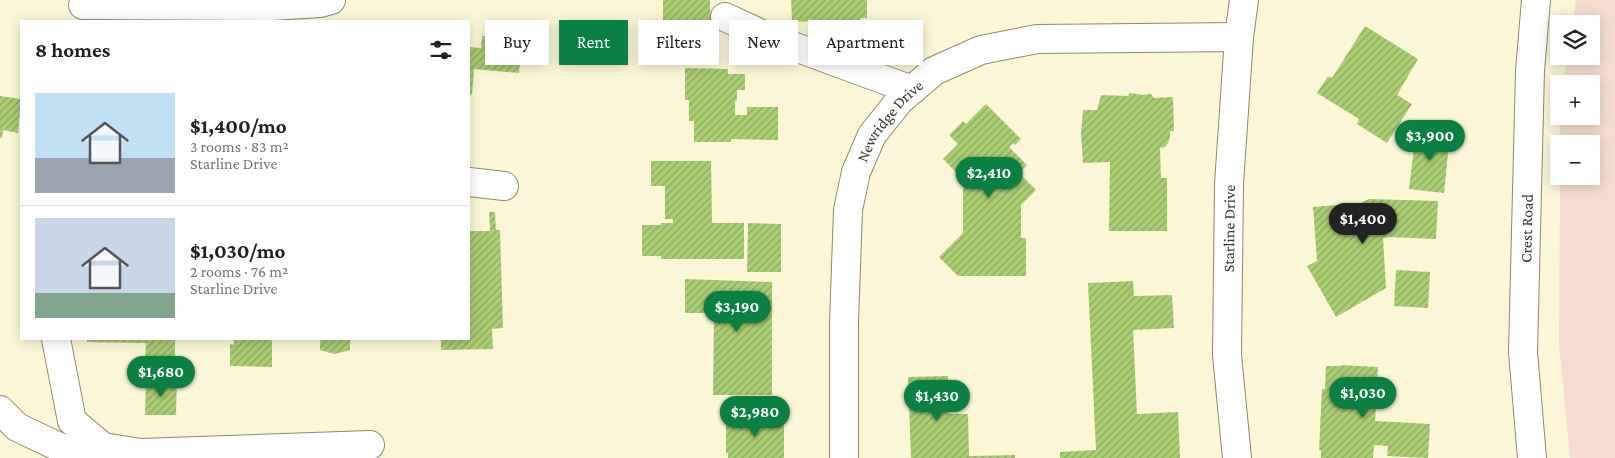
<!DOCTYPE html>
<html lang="en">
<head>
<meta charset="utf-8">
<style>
  :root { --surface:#fff; --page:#f6f6f6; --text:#202124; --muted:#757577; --line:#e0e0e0; --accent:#0b8043 }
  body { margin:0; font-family:"Crimson Pro",serif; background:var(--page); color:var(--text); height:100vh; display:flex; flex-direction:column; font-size:19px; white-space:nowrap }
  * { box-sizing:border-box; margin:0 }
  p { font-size:16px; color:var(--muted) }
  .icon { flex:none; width:28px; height:28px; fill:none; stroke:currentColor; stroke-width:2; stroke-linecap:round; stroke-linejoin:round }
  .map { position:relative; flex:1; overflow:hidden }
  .panel { position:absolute; left:20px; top:20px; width:450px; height:320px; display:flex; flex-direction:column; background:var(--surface); border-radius:0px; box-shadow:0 2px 12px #0003 }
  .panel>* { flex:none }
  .banner { position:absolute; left:485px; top:20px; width:475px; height:45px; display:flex; gap:10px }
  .tools { position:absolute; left:1550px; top:15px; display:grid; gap:10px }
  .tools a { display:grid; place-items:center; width:50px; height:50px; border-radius:0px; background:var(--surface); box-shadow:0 2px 12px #0003; font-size:25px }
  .price { position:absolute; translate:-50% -42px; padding:0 11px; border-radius:18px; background:var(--accent); color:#fff; font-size:16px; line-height:32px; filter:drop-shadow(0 1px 2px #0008) }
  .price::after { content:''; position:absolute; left:50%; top:30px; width:15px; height:11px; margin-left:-8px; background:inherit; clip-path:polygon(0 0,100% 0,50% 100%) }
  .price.active { background:#222; color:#fff }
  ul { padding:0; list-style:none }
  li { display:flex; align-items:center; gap:15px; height:125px; padding:0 15px }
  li+li { border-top:1px solid var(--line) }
  li span { display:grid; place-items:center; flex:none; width:140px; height:100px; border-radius:0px; color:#555 }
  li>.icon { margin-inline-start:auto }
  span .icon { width:60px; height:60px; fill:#fffc; stroke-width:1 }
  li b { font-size:21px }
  h2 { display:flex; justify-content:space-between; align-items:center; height:60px; padding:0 15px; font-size:21px }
  .tag { padding:0 18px; border-radius:0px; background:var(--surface); box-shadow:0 2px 12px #0003; font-size:18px; line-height:45px }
  .tag.active { background:var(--accent); color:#fff }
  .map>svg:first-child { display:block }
  .grass { fill:#f6ddd0 }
  .building { fill:url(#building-hatch) }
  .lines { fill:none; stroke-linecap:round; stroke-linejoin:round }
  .minor-casing { stroke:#8d896c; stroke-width:30 }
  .minor { stroke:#fff; stroke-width:28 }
  .labels { text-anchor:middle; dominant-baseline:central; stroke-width:4; stroke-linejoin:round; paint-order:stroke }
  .street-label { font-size:16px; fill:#39372b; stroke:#fbf7d6 }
</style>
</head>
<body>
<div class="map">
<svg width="1615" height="458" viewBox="0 0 1615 458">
  <defs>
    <pattern id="building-hatch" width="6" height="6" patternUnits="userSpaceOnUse" patternTransform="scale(1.25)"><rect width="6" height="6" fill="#aace72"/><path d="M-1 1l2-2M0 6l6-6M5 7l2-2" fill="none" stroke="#8ba85e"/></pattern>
  </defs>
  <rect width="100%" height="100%" fill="#fbf7d6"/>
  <path class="grass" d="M1576,0H1615V458H1570L1559,344L1560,176H1591V144H1560V116H1591V84H1563L1567,56H1591V24H1572Z"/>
  <path class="building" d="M663,0H710L711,37H663Z
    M791,0H867V18H860L868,44L838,53L832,51L819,21L792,22Z
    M1365,26L1418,59L1397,95L1412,104L1387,143L1357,124L1359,119L1317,93L1328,76L1332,78Z
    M482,36L522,40L519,73L474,69L472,95L469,94V47L481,48Z
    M685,68L728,69V74H745V90H737V101H735V115H747V107H778V140L731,139V142H694V121H689V100H685Z
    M1130,93L1143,95L1151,94L1154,98L1173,97L1174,131H1170V137L1168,143L1165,147L1160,148L1161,178H1167V231H1109L1110,162L1083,163L1081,134L1083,110H1097L1101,95L1128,96Z
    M0,96L21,99L18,133L3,130L2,138H0Z
    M986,104L1021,139L1015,145L1013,143L1009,147L1027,165L1019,173L1036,190L1021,205V238H1026V276H958L939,257L963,233V179L943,159L958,144L949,135L963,121L966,124Z
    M1416,131L1450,134L1444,193L1409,189Z
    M651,161H711L712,223H744V259H661V256H642V225H661V223H673V219H665V186H651Z
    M1369,199L1438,201L1436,239L1390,237L1383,238L1386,288L1336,317L1307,266L1317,261L1313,207L1361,203Z
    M489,212H495L496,230H500L503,328L492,329L493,349L441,350V339H469V231H490Z
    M748,223L781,224V272H747Z
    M1396,270L1430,272L1428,308L1394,306Z
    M685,279L772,282V395H713L714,313H685Z
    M1133,281L1134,296L1172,295L1174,328L1133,330L1137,414L1178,412L1180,458H1060V452L1096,450L1088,283Z
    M87,339H175V360H145L146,343L87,342Z
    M234,339H272V367L230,366V344L234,345Z
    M320,339H350V350L335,354L320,350Z
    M1340,365L1378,367L1375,421L1430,424L1428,458L1387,456L1388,446L1374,445L1373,458H1321V450H1319L1322,389H1325L1326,366H1341Z
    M948,376L949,414H968L969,456L1015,455V458H911L908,377Z
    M146,380L177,381L176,415H145Z
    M726,418H784V458H728V453H726Z"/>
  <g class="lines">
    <g class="minor-casing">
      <g id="minor">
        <path d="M83,5L272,6L320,3L331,0"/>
        <path d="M725,17L768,37L912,90"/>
        <path d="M469,182L504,186"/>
        <path d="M56,339L72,421L103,447L141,453L370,445"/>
        <path d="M0,410L17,427L63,449L103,447"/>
        <path id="s1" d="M844,458V323L848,210L856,172L872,135L900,100L934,71L981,50L1037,39L1239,37"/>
        <path id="s2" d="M1237,458L1227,355L1229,184L1239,37L1244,0"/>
        <path id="s3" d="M1532,458L1523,352L1530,71L1536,0"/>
      </g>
    </g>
    <use href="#minor" class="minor"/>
  </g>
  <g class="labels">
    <g class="street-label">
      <text stroke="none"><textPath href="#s1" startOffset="349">Newridge Drive</textPath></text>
      <text stroke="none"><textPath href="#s2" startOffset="230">Starline Drive</textPath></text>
      <text stroke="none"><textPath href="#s3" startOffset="230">Crest Road</textPath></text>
    </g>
  </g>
</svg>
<div class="tools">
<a><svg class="icon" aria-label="layers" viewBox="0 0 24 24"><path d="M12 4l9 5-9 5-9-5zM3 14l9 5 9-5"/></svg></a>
<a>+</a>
<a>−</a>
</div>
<b class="price" style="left:1430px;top:162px">$3,900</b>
<b class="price" style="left:989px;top:199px">$2,410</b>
<b class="price active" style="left:1363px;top:245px">$1,400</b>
<b class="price" style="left:737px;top:333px">$3,190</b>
<b class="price" style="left:161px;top:398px">$1,680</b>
<b class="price" style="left:1363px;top:419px">$1,030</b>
<b class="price" style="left:937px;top:422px">$1,430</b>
<b class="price" style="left:755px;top:438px">$2,980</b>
<div class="banner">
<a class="tag">Buy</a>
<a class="tag active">Rent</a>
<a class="tag">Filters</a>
<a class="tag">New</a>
<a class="tag">Apartment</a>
</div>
<section class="panel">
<h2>8 homes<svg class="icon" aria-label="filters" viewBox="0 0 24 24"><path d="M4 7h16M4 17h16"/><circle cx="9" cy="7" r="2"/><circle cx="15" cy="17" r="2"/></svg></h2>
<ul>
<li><span style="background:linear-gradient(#bfe0f5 65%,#9aa5b1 0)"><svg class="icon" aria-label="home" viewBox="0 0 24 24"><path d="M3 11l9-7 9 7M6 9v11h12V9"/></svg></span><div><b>$1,400/mo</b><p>3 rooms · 83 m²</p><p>Starline Drive</p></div></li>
<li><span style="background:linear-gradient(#c9d6e8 75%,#7fa58c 0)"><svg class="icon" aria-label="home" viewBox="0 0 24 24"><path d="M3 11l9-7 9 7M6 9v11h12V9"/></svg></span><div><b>$1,030/mo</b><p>2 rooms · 76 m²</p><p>Starline Drive</p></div></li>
</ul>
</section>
</div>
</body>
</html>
